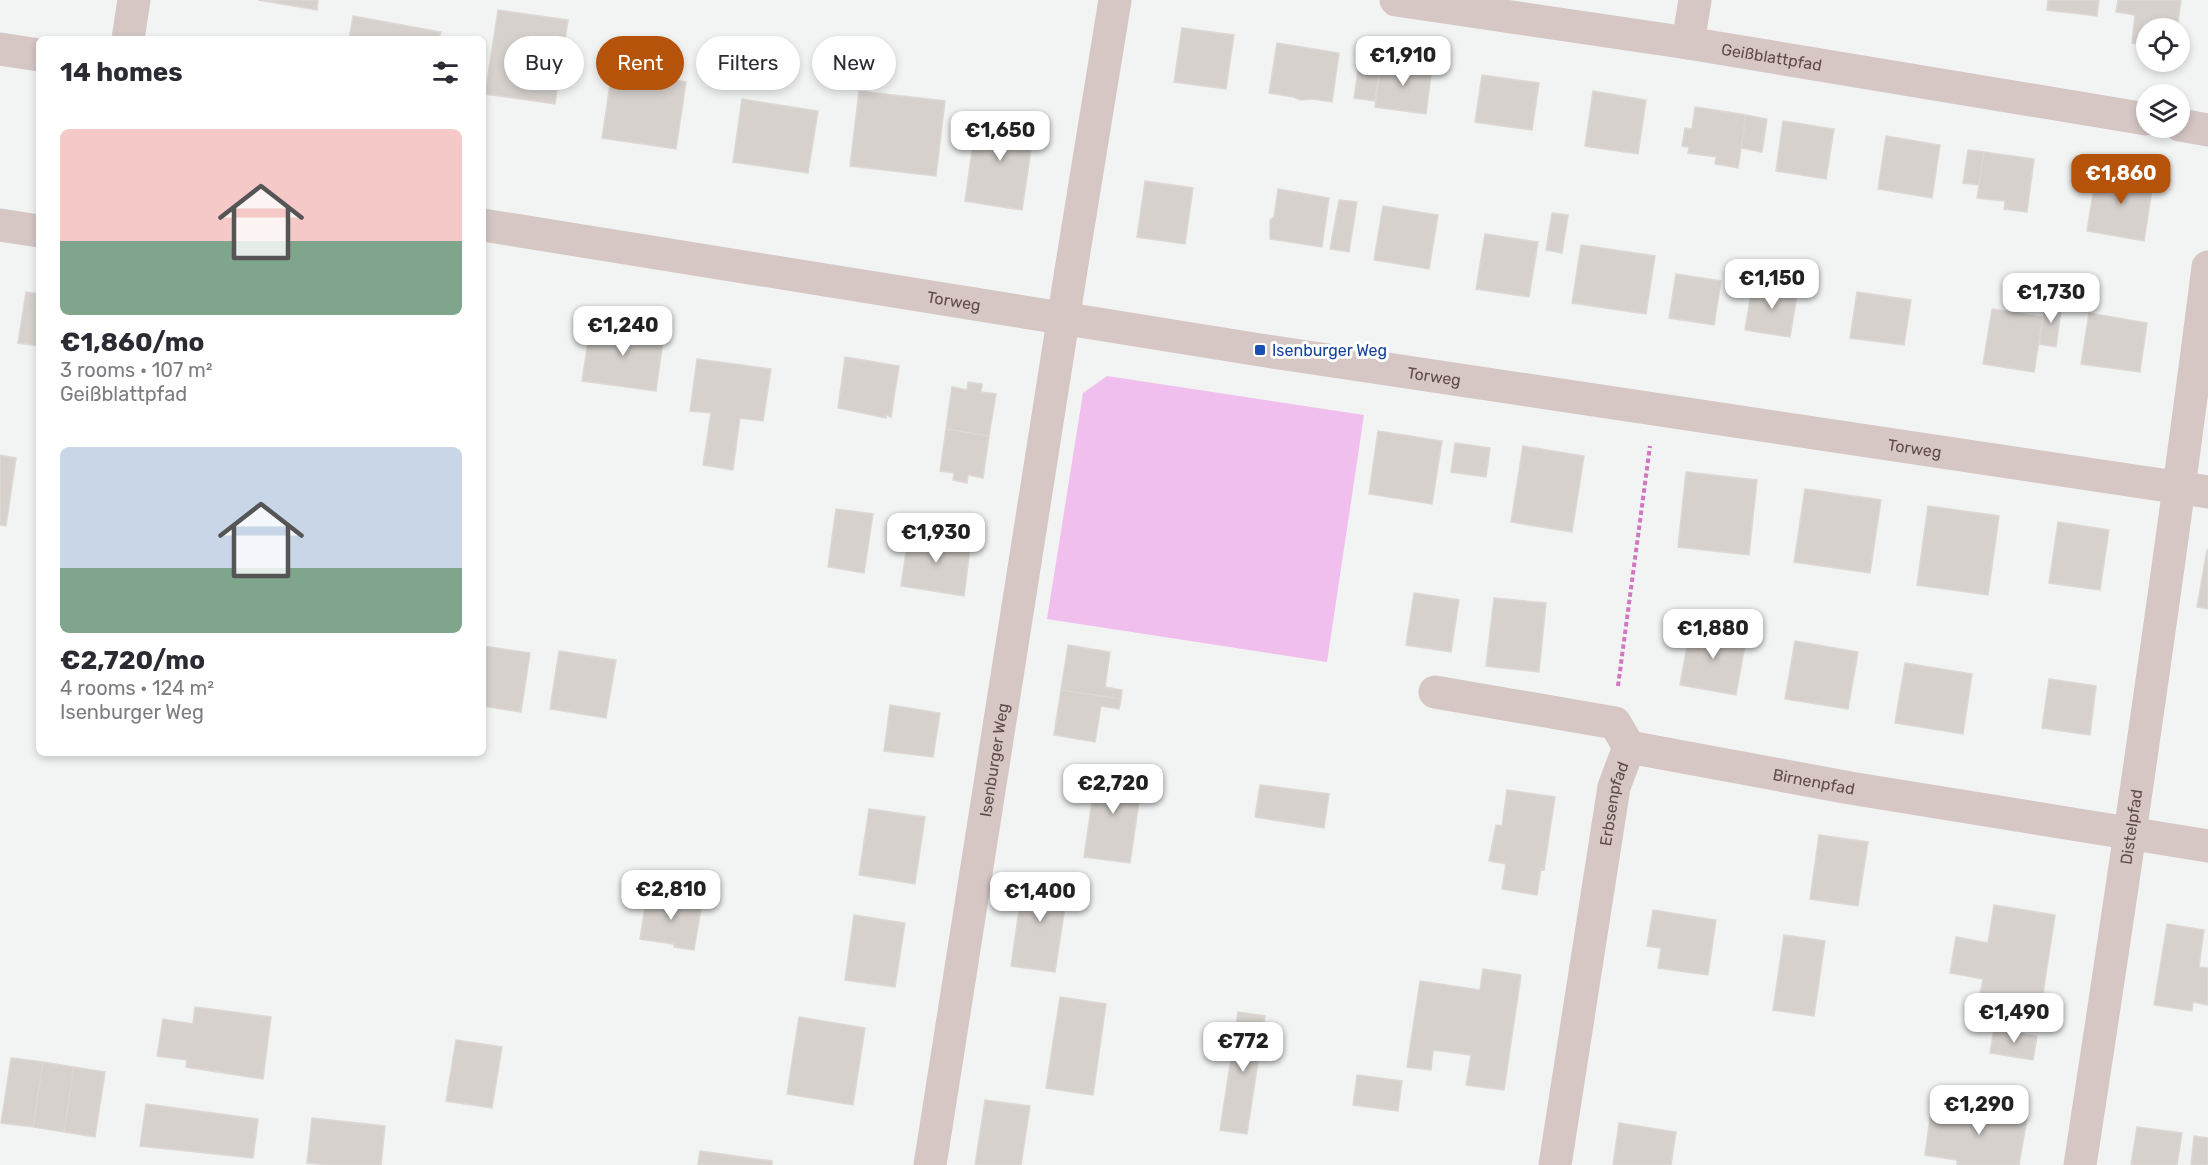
<!DOCTYPE html>
<html lang="en">
<head>
<meta charset="utf-8">
<style>
  :root { --surface:#fff; --page:#f2f2f3; --text:#2b2b33; --muted:#7c7c81; --accent:#b45309 }
  body { margin:0; font-family:Rubik,sans-serif; background:var(--page); color:var(--text); height:100vh; display:flex; flex-direction:column; font-size:22px; white-space:nowrap }
  * { box-sizing:border-box; margin:0 }
  p { font-size:20px; color:var(--muted) }
  .icon { flex:none; width:33px; height:33px; fill:none; stroke:currentColor; stroke-width:2; stroke-linecap:round; stroke-linejoin:round }
  .map { position:relative; flex:1; overflow:hidden }
  .drawer { position:absolute; left:36px; top:36px; width:450px; height:720px; display:flex; flex-direction:column; background:var(--surface); border-radius:9px; box-shadow:0 3px 9px #0003 }
  .drawer>* { flex:none }
  .banner { position:absolute; left:504px; top:36px; width:570px; height:54px; display:flex; gap:12px }
  .tools { position:absolute; left:2136px; top:18px; display:grid; gap:12px }
  .tools a { display:grid; place-items:center; width:54px; height:54px; border-radius:50%; background:var(--surface); box-shadow:0 3px 9px #0003; font-size:30px }
  .price { position:absolute; translate:-50% -51px; padding:0 14px; border-radius:12px; background:#fff; color:#222; font-size:20px; line-height:39px; filter:drop-shadow(0 2px 3px #0008) }
  .price::after { content:''; position:absolute; left:50%; top:36px; width:18px; height:14px; margin-left:-9px; background:inherit; clip-path:polygon(0 0,100% 0,50% 100%) }
  .price.active { background:var(--accent); color:#fff }
  ul { padding:0; list-style:none }
  li { display:grid; align-content:center; gap:12px; height:318px; padding:0 24px }
  li span { display:grid; place-items:center; height:186px; border-radius:9px; color:#555 }
  li>.icon { margin-inline-start:auto }
  span .icon { width:108px; height:108px; fill:#fffc; stroke-width:1 }
  li b { font-size:26px }
  h2 { display:flex; justify-content:space-between; align-items:center; height:72px; padding:0 24px; font-size:26px }
  .chip { padding:0 21px; border-radius:27px; background:var(--surface); box-shadow:0 3px 9px #0003; font-size:21px; line-height:54px }
  .chip.active { background:var(--accent); color:#fff }
  .map>svg:first-child { display:block }
  .green { fill:#f1bfee }
  .building { fill:#d6d1cd; stroke:#ddd8d5; stroke-width:1.5 }
  .lines { fill:none; stroke-linecap:round; stroke-linejoin:round }
  .path { stroke:#d176c0; stroke-width:4; stroke-dasharray:4.5 3; stroke-linecap:butt }
  .minor { stroke:#d6c7c5; stroke-width:33 }
  .transit-dot { fill:#1a4fb4; stroke:#fff; stroke-width:2 }
  .labels { text-anchor:middle; dominant-baseline:central; stroke-width:6; stroke-linejoin:round; paint-order:stroke }
  .street-label { font-size:16px; fill:#604c48; stroke:#fff }
  .transit-label { font-size:16px; fill:#164399; stroke:#fff; text-anchor:start }
</style>
</head>
<body>
<div class="map">
<svg width="2208" height="1165" viewBox="0 0 2208 1165">
  <rect width="100%" height="100%" fill="#f1f4f3"/>
  <path class="green" d="M1107,376L1364,415L1327,662L1047,619L1083,393Z"/>
  <path class="building" d="M258,0H318L317,10Z
    M2048,0H2099L2097,16L2047,10Z
    M2118,0H2181L2178,22L2170,20L2169,28H2146V45L2132,43L2135,15L2116,12Z
    M498,10L568,20L555,104L485,94Z
    M353,16L441,32L439,39H349Z
    M1182,28L1234,35L1226,89L1174,82Z
    M1277,43L1339,53L1332,102L1313,99L1300,100L1294,97L1269,93Z
    M1360,56L1381,59L1375,101L1354,98Z
    M1381,59L1432,67L1426,114L1375,107Z
    M612,71L686,82L676,149L602,138Z
    M1482,75L1539,83L1532,130L1475,122Z
    M859,91L945,101L936,176L850,166Z
    M1593,91L1646,100L1638,154L1585,146Z
    M742,99L818,111L808,173L733,162Z
    M1695,107L1746,115L1738,168L1715,164L1716,157L1688,153L1689,147L1682,146L1685,128L1692,129Z
    M977,115L1035,123L1022,210L965,201Z
    M1746,115L1767,119L1762,152L1741,148Z
    M1783,121L1834,129L1826,179L1776,171Z
    M1886,136L1940,145L1932,198L1878,189Z
    M1968,150L1984,152L1979,185L1963,183Z
    M1984,152L2034,159L2027,212L2004,209L2005,201L1977,198Z
    M2097,169L2154,177L2144,241L2087,231Z
    M1145,181L1193,188L1185,244L1137,237Z
    M1278,189L1329,198L1322,247L1270,239V220L1274,217Z
    M1339,200L1357,202L1349,252L1330,249Z
    M1383,206L1438,215L1429,269L1374,260Z
    M1552,213L1568,215L1562,253L1546,250Z
    M1485,234L1538,242L1529,297L1476,289Z
    M1581,245L1655,256L1646,314L1572,303Z
    M1676,274L1721,281L1714,325L1669,318Z
    M1753,282L1798,289L1790,337L1745,330Z
    M26,292L39,294V346L18,343Z
    M1857,292L1911,300L1904,345L1850,338Z
    M2046,300L2062,302L2056,347L2039,344Z
    M1992,309L2043,317L2034,372L1983,364Z
    M2089,313L2147,323L2140,372L2081,364Z
    M591,323L664,334L656,391L582,381Z
    M845,357L899,366L891,417L886,415V418L838,408Z
    M697,359L771,369L763,421L740,418L733,470L703,465L711,413L690,411Z
    M968,382L982,384L981,392L996,394L989,436L946,429L952,387L967,390Z
    M946,429L989,436L983,478L968,475L967,483L953,480L954,473L940,471Z
    M1378,431L1442,441L1432,504L1369,494Z
    M1455,443L1490,448L1486,477L1451,472Z
    M1523,446L1584,456L1572,532L1511,522Z
    M0,455L16,458L6,526L0,525Z
    M1686,472L1757,480L1749,555L1678,547Z
    M1805,489L1881,500L1870,573L1794,562Z
    M1928,506L1999,516L1988,595L1917,585Z
    M836,509L873,514L864,573L828,567Z
    M2058,522L2109,530L2100,590L2049,583Z
    M909,532L971,541L964,596L901,586Z
    M2207,550L2208,551V609L2197,607Z
    M1414,593L1459,600L1451,652L1406,645Z
    M1494,598L1546,603L1539,672L1486,666Z
    M1691,624L1747,634L1736,695L1680,685Z
    M1795,641L1858,652L1848,709L1785,699Z
    M1068,645L1110,652L1105,687L1122,690L1121,699L1061,690Z
    M483,646L530,653L521,712L483,706Z
    M559,651L616,660L606,718L550,709Z
    M1905,663L1972,674L1963,734L1895,723Z
    M2049,679L2096,686L2090,735L2042,728Z
    M1061,690L1121,699L1119,709L1101,706L1095,742L1054,735Z
    M890,705L940,713L933,757L884,751Z
    M1097,767L1143,774L1130,863L1084,857Z
    M1260,785L1329,794L1324,828L1255,817Z
    M1507,790L1555,797L1544,870L1541,869L1537,895L1502,889L1506,864L1489,861L1496,825L1502,826Z
    M869,809L925,817L915,884L859,875Z
    M1819,835L1868,842L1858,906L1810,899Z
    M1024,875L1069,881L1055,972L1011,966Z
    M647,894L702,903L694,950L674,947V944L640,939Z
    M1994,905L2055,915L2040,1013L1978,1004L1983,979L1950,973L1956,937L1988,943Z
    M1653,910L1716,920L1708,975L1658,968L1661,948L1647,946Z
    M854,915L905,923L895,987L845,980Z
    M2167,924L2204,930L2199,967L2208,968V1005L2193,1002L2192,1011L2154,1005Z
    M1784,935L1825,941L1814,1016L1773,1010Z
    M1483,969L1521,975L1504,1090L1466,1085L1471,1055L1433,1050L1431,1070L1407,1067L1420,981L1480,990Z
    M1060,997L1106,1004L1093,1095L1046,1088Z
    M195,1007L271,1017L263,1079L186,1067L187,1060L157,1056L163,1019L193,1024Z
    M1238,1012L1265,1016L1247,1134L1220,1130Z
    M799,1017L865,1028L853,1105L787,1094Z
    M1994,1029L2037,1036L2033,1060L1990,1053Z
    M456,1040L502,1047L492,1108L446,1101Z
    M11,1058L43,1062L33,1127L1,1123Z
    M43,1062L74,1067L64,1132L33,1127Z
    M74,1067L105,1072L95,1137L64,1132Z
    M1357,1075L1402,1081L1398,1111L1353,1105Z
    M985,1100L1030,1106L1021,1165H975Z
    M1967,1101L2028,1112L2019,1165H1957V1160L1925,1155L1930,1117L1964,1122Z
    M146,1104L258,1119L253,1158L140,1146Z
    M312,1118L385,1126L381,1165H328L307,1163Z
    M1619,1123L1676,1132L1671,1165H1613Z
    M2137,1127L2182,1133L2177,1165H2131Z
    M2194,1136L2208,1138V1165H2191Z
    M700,1151L772,1161V1165H698Z"/>
  <g class="lines">
    <path class="path" d="M1618,686L1650,446"/>
    <g class="minor">
      <path id="s1" d="M1396,0L1688,43L2146,119"/>
      <path d="M128,39L134,0"/>
      <path d="M1688,43L1695,0"/>
      <path d="M0,49L39,55"/>
      <path d="M2180,125L2208,130"/>
      <path d="M0,225L39,231"/>
      <path id="s2" d="M483,225L1260,350L2208,492"/>
      <path d="M1435,692L1615,723L1629,747"/>
      <path id="s3" d="M1629,747L1850,788L2208,846"/>
      <path id="s4" d="M930,1165L1071,270L1115,0"/>
      <path id="s5" d="M1555,1165L1614,787L1629,747"/>
      <path id="s6" d="M2080,1165C2126,866 2170,567 2208,267"/>
    </g>
  </g>
  <rect class="transit-dot" x="1254" y="344" width="12" height="12" rx="3"/>
  <g class="labels">
    <g class="street-label">
      <text stroke="none"><textPath href="#s1" startOffset="380">Geißblattpfad</textPath></text>
      <text stroke="none"><textPath href="#s2" startOffset="477">Torweg</textPath></text>
      <text stroke="none"><textPath href="#s2" startOffset="963">Torweg</textPath></text>
      <text stroke="none"><textPath href="#s2" startOffset="1449">Torweg</textPath></text>
      <text stroke="none"><textPath href="#s4" startOffset="410">Isenburger Weg</textPath></text>
      <text stroke="none"><textPath href="#s3" startOffset="188">Birnenpfad</textPath></text>
      <text stroke="none"><textPath href="#s5" startOffset="366">Erbsenpfad</textPath></text>
      <text stroke="none"><textPath href="#s6" startOffset="342">Distelpfad</textPath></text>
    </g>
    <g class="transit-label">
      <text x="1272" y="350">Isenburger Weg</text>
    </g>
  </g>
</svg>
<div class="tools">
<a><svg class="icon" aria-label="locate" viewBox="0 0 24 24"><circle cx="12" cy="12" r="6"/><path d="M12 2v4M12 18v4M2 12h4M18 12h4"/></svg></a>
<a><svg class="icon" aria-label="layers" viewBox="0 0 24 24"><path d="M12 4l9 5-9 5-9-5zM3 14l9 5 9-5"/></svg></a>
</div>
<b class="price" style="left:1403px;top:87px">€1,910</b>
<b class="price" style="left:1000px;top:162px">€1,650</b>
<b class="price active" style="left:2121px;top:205px">€1,860</b>
<b class="price" style="left:1772px;top:310px">€1,150</b>
<b class="price" style="left:2051px;top:324px">€1,730</b>
<b class="price" style="left:623px;top:357px">€1,240</b>
<b class="price" style="left:936px;top:564px">€1,930</b>
<b class="price" style="left:1713px;top:660px">€1,880</b>
<b class="price" style="left:1113px;top:815px">€2,720</b>
<b class="price" style="left:671px;top:921px">€2,810</b>
<b class="price" style="left:1040px;top:923px">€1,400</b>
<b class="price" style="left:2014px;top:1044px">€1,490</b>
<b class="price" style="left:1243px;top:1073px">€772</b>
<b class="price" style="left:1979px;top:1136px">€1,290</b>
<div class="banner">
<a class="chip">Buy</a>
<a class="chip active">Rent</a>
<a class="chip">Filters</a>
<a class="chip">New</a>
</div>
<section class="drawer">
<h2>14 homes<svg class="icon" aria-label="filters" viewBox="0 0 24 24"><path d="M4 7h16M4 17h16"/><circle cx="9" cy="7" r="2"/><circle cx="15" cy="17" r="2"/></svg></h2>
<ul>
<li><span style="background:linear-gradient(#f6c9c9 60%,#7fa58c 0)"><svg class="icon" aria-label="home" viewBox="0 0 24 24"><path d="M3 11l9-7 9 7M6 9v11h12V9"/></svg></span><div><b>€1,860/mo</b><p>3 rooms · 107 m²</p><p>Geißblattpfad</p></div></li>
<li><span style="background:linear-gradient(#c9d6e8 65%,#7fa58c 0)"><svg class="icon" aria-label="home" viewBox="0 0 24 24"><path d="M3 11l9-7 9 7M6 9v11h12V9"/></svg></span><div><b>€2,720/mo</b><p>4 rooms · 124 m²</p><p>Isenburger Weg</p></div></li>
</ul>
</section>
</div>
</body>
</html>
